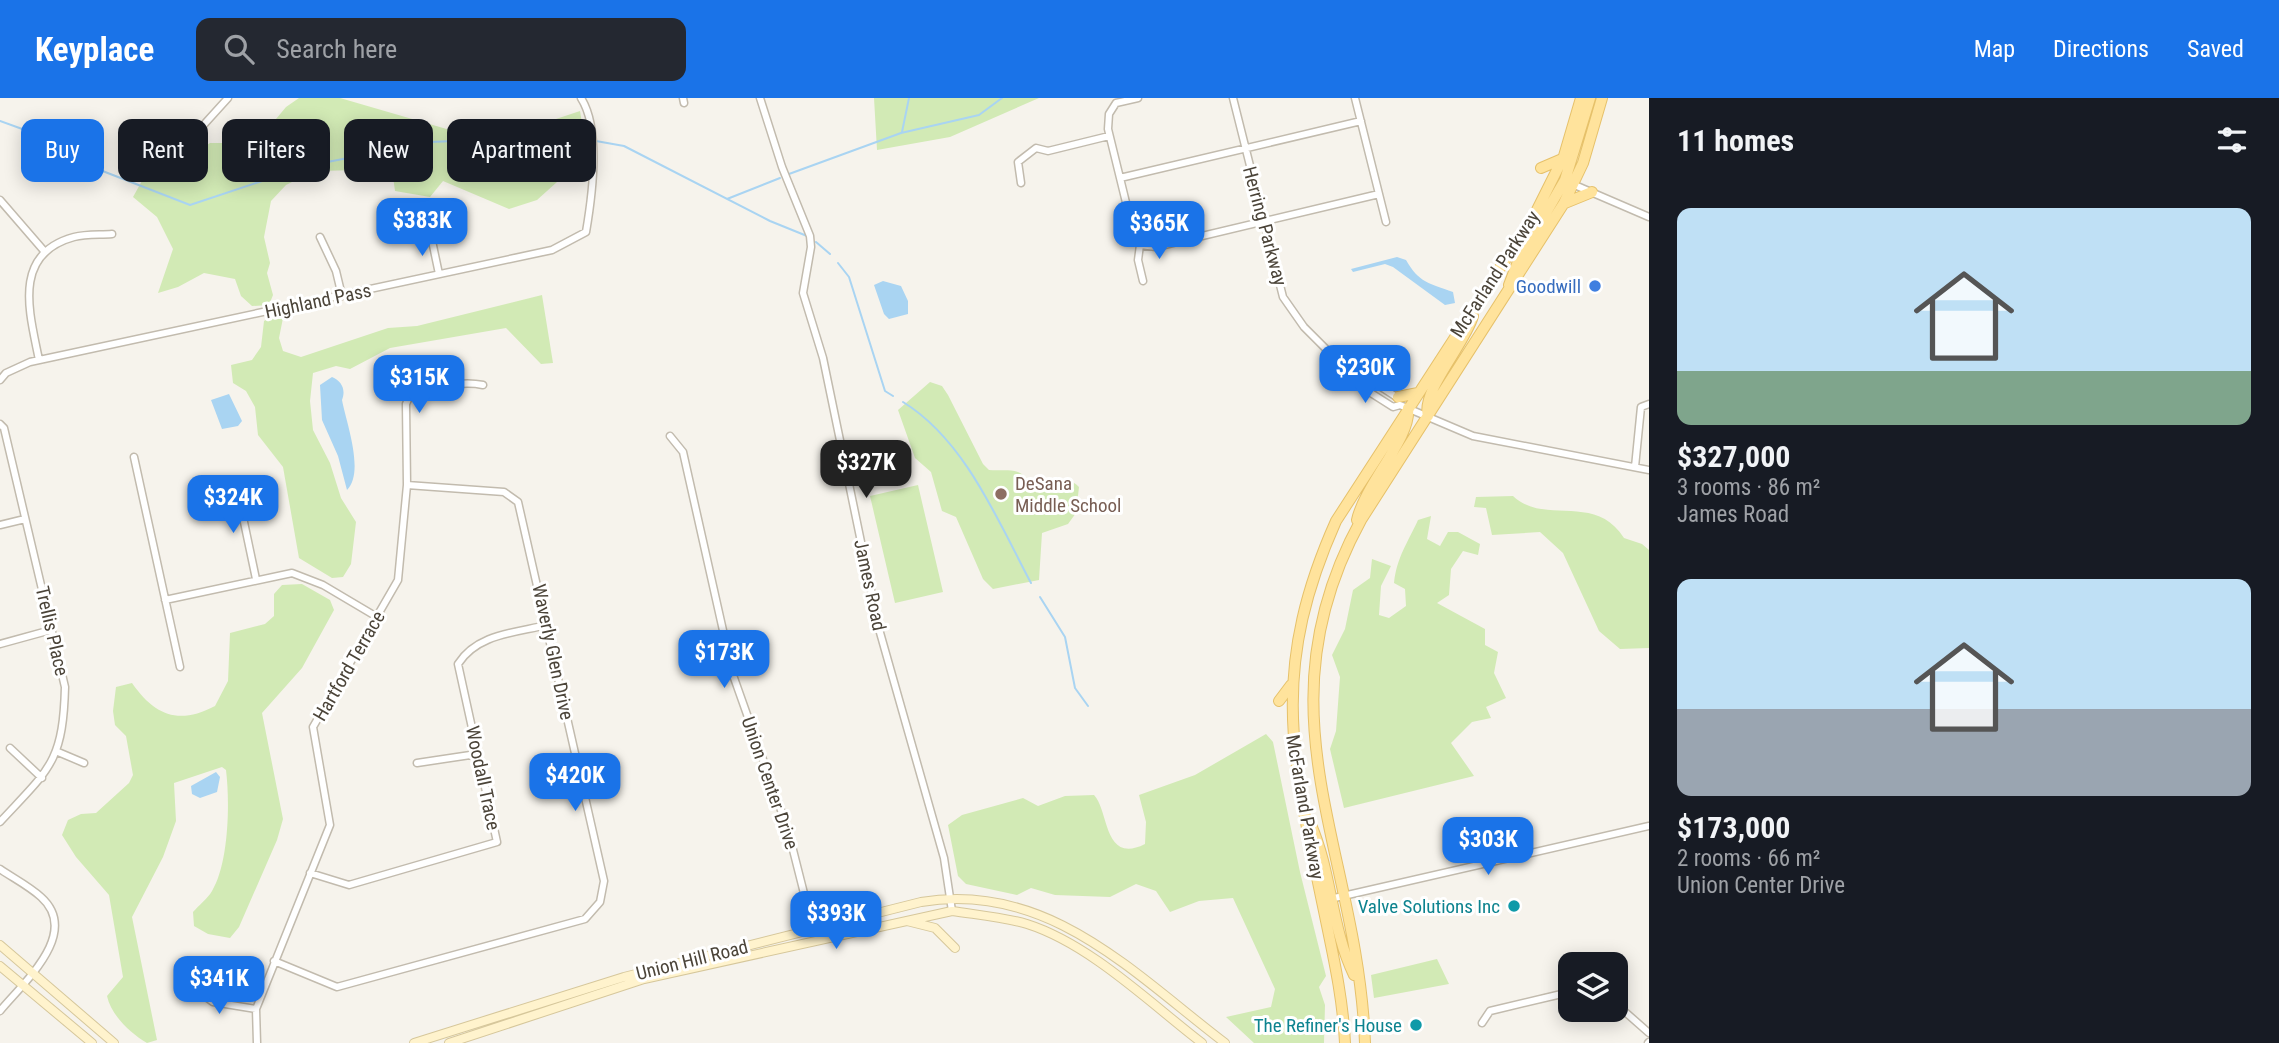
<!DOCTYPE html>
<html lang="en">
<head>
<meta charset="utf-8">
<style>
  :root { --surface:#171b24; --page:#242831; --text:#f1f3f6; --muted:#9ea1a6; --accent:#1a73e8 }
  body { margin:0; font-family:"Roboto Condensed",sans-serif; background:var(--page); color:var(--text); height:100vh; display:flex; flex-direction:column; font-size:26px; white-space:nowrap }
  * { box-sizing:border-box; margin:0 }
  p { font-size:23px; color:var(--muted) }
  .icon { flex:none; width:38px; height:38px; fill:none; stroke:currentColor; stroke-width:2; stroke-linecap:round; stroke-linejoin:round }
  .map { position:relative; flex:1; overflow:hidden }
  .panel { display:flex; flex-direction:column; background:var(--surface); width:630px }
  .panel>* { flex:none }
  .hud { position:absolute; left:21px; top:21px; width:665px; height:63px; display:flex; gap:14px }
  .fabs { position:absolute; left:1558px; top:854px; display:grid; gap:14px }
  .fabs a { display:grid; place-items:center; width:70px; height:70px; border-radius:14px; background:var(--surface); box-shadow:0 4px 18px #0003; font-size:35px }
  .price { position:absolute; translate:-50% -60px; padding:0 16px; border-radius:14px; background:var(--accent); color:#fff; font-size:23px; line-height:46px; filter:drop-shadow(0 2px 4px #0008) }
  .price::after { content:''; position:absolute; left:50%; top:42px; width:21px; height:16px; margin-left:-10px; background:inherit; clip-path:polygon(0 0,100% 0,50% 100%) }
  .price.current { background:#222; color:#fff }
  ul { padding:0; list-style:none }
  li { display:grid; align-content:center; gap:14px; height:371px; padding:0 28px }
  li span { display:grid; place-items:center; height:217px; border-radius:14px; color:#555 }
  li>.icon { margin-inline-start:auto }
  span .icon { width:126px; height:126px; fill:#fffc; stroke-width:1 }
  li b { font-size:30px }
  h2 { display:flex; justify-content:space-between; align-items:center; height:84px; padding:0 28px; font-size:30px }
  .tag { padding:0 24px; border-radius:14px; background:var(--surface); box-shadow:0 4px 18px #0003; font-size:24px; line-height:63px }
  .tag.current { background:var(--accent); color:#fff }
  header { display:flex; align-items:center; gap:42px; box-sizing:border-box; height:98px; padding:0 35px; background:var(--accent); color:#fff }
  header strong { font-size:33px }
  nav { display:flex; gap:38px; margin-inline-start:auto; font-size:24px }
  .search { width:490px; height:63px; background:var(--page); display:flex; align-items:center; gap:18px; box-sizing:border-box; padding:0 24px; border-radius:14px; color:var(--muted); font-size:26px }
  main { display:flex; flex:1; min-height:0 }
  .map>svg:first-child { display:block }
  .green { fill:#d2eab5 }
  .water { fill:#a9d4f2 }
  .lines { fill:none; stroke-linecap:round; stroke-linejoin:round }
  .stream { stroke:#a9d4f2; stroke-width:2 }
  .street-casing { stroke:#c2bbae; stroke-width:9 }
  .secondary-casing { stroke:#d6c79b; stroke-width:10 }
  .primary-casing { stroke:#e6c16a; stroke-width:12 }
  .street { stroke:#fff; stroke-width:6 }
  .secondary { stroke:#fff3cd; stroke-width:8 }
  .primary { stroke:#ffe39c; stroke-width:10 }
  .shop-dot { fill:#3f7fe0; stroke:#fff; stroke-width:2.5 }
  .education-dot { fill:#8d6e63; stroke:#fff; stroke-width:2.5 }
  .culture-dot { fill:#0f9aa8; stroke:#fff; stroke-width:2.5 }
  .labels { text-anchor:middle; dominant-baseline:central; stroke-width:6; stroke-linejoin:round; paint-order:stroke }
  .street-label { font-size:19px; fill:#4b4439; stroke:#fff }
  .shop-label { font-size:19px; fill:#366cbe; stroke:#fff; text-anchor:end }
  .education-label { font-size:19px; fill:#785e54; stroke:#fff; text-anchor:start }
  .culture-label { font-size:19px; fill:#0d838f; stroke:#fff; text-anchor:end }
</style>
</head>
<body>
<header>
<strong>Keyplace</strong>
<div class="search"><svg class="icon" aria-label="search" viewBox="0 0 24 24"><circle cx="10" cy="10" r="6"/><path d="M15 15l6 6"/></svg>Search here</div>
<nav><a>Map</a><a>Directions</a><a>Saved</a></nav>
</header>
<main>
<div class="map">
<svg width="1649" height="945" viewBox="0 0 1649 945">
  <rect width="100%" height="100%" fill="#f6f3ec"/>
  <path class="green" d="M299,0H340L450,32L550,23L580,13L587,57L537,102L509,111L443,83L430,99L395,93L390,57L357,72L320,73L300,80L286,87L271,103L264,139L270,165L267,175L273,197L269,207L252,208L241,198L235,181L204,175L178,189L158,195L173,151L157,119L133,99L157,56L177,66L210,45H256L286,9Z
    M874,0H1039L950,39L877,52Z
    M542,197L553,265L541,266L506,230L390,250L350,271L336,268L313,275L310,303L313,332L330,365L341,400L356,424L351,466L343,479L332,480L299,460L283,369L258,337L255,309L246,293L233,285L231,267L252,262L261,249L264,223L273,217L283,220L279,240L283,253L301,259L388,230L417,228Z
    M930,284L942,288L948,297L983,366L989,372C999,373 1009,371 1018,374C1025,377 1030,384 1037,386C1054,390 1060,371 1079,389L1076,415L1068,426L1042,435L1039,482L993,491L983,481L956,419L942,413L931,374L915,360L898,312Z
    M918,387L943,494L895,505L870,398Z
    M1513,398C1545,428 1595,394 1624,440L1642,446L1649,452V550L1620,551L1599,533L1563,455L1540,434L1492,437L1486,410L1474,409L1476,399Z
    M1431,418L1427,441L1440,448L1448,434H1458L1480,446L1478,457L1463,453L1451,471L1449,497L1437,505L1485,531V547L1498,554L1494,575L1506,600L1486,609L1491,620L1472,624L1451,645L1474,678L1344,710L1330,651L1336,633L1340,579L1332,557L1345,531L1353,492L1370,480L1372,461L1391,468L1381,488L1379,517L1389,520L1406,508L1405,491L1394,485C1397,459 1407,446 1418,422Z
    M302,486L330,502L334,512L302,570L262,615L283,721L277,742L239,829L230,840L208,836L194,828L193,814C199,807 208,800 212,793C229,765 230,704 226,672L222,669L174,685L176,723L163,759L132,819L157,942L147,945C130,935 111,917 107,898L123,879L109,797L76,759L62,737L68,722L81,716L96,715L129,685L133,677L126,638L115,627L113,613L116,589L132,585C155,618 179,627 215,608L228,583L230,535L265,526L274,518V496L282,487Z
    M1266,636L1273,644L1300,774L1326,878L1319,889L1325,907L1324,945H1254L1226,919L1271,909L1275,891L1233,800L1199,803L1170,814L1156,793L1136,786L1110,799L1055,797L1031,790L1017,797L966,786L958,778L948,727L962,717L1023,700L1038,708L1065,698L1094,697C1109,712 1103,767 1145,746L1146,724L1139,697L1195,677Z
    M1437,861L1449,886L1374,900L1371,877Z"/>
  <path class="water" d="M1397,159L1406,162C1419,185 1429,185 1453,194L1455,205L1445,207L1393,169L1385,166L1353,174L1351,171Z
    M883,183L901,188L908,203V216L889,221L884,216L874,187Z
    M332,279C342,283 346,292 342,302C346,324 365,374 347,392L338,358L322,322L320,287Z
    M229,296L242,323L238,328L222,331L211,302Z
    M216,674L220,679L217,694L200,700L192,696L191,688Z"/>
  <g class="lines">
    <path class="stream" d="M0,23L25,32L82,65L190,107L307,68L430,44L574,38L591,41
      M902,34L909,0
      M596,43L624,48L770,123L807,138
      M789,76L901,35L979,17L1002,0
      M727,101L780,80
      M816,144L830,156
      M838,165L849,179L885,293L893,298
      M903,304C965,342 998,423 1031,485
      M1040,499L1065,539L1075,590L1088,608"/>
    <g class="street-casing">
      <path id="street" d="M683,0L684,5
        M760,0L782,69L810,138L811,149L803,195L823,260L879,531L944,760L952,813
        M1138,0L1116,5L1109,16L1108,31L1132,129L1140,147L1156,149L1379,96
        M1233,0L1283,199L1304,229L1349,274L1352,283L1393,309L1400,307L1473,338L1649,372
        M1355,0L1386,124
        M199,32L228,0
        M1120,80L1361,23
        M1021,85L1018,64L1036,50L1048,53L1109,38
        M1570,85L1649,119
        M0,102L45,154
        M431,138L439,176
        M320,139L336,173L342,198
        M1140,147L1138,162L1143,183
        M39,262C30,216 11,156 74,139C86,136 100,137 112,136
        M1349,274H1358L1398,300
        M0,282L6,275L30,264L552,152L586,134C592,99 601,31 581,0
        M0,326L4,330L65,589C63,665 49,671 0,724
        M670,338L683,354L733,577L788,732L813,831
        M134,359L180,569
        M1635,369L1641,309L1649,306
        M236,386L256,481
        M0,427L25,421
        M165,502L292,475L323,487L377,519
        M0,546L51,532
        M10,650L42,680
        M58,654L84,665
        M417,665L477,656
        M0,771C13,780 29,788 41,799C81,835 24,884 0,913
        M310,775L349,787L497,744L458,566C477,536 514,535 547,527
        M1330,801L1649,728
        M274,863L337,889L585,821L600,804L604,783L518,404L504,394L407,387
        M195,891L213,904L256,911
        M1615,905L1649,935
        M1482,925L1490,913L1570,894
        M257,945L256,911L330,727L313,629L398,482L407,387L406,306L409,299C430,290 460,282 483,287
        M1648,945L1649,944"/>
    </g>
    <g class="secondary-casing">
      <path id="secondary" d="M907,823L935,830L955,850
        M0,847L114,945
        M0,868L92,945
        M414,945L624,879L921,804C1048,783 1133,875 1225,945
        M449,945L644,881L952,813C978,817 1003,819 1027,826C1090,846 1150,905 1202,945"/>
    </g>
    <g class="primary-casing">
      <path id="primary" d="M1541,70L1562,61
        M1565,82L1590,0
        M1565,105L1592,94
        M1509,187L1519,161L1565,82
        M1398,299L1418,295
        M1428,318C1421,293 1465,246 1473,218
        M1357,422C1365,386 1412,339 1408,310
        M1279,603L1291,587
        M1311,727C1332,775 1331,830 1354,877
        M1345,945C1343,900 1333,857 1324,813C1292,659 1269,573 1336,423L1535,116L1564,58L1581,0
        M1365,945C1358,752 1255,615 1361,422L1564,105L1583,65L1602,0"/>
    </g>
    <use href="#street" class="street"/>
    <use href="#secondary" class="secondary"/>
    <use href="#primary" class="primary"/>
  </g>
  <circle class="shop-dot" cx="1595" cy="188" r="7"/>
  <circle class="education-dot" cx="1001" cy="396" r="7"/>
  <g class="culture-dot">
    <circle cx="1514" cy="808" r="7"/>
    <circle cx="1416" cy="927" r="7"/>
  </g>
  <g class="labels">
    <g class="street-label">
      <text transform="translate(1265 128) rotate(75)">Herring Parkway</text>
      <text transform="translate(1495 176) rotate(-57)">McFarland Parkway</text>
      <text transform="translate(318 203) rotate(-12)">Highland Pass</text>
      <text transform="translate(870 487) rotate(78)">James Road</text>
      <text transform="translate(52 533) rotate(77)">Trellis Place</text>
      <text transform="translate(553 554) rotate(78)">Waverly Glen Drive</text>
      <text transform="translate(349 568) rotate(-60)">Hartford Terrace</text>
      <text transform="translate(483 680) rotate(78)">Woodall Trace</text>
      <text transform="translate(770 685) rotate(71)">Union Center Drive</text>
      <text transform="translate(1305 709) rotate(80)">McFarland Parkway</text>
      <text transform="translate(692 862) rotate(-14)">Union Hill Road</text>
    </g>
    <g class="shop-label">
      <text x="1581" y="188">Goodwill</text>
    </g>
    <g class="education-label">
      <text x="1015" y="385">DeSana<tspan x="1015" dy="22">Middle School</tspan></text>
    </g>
    <g class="culture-label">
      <text x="1500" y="808">Valve Solutions Inc</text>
      <text x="1402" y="927">The Refiner's House</text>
    </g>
  </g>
</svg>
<div class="fabs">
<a><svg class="icon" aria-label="layers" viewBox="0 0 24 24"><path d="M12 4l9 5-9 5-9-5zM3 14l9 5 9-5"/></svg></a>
</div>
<b class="price" style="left:422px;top:160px">$383K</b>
<b class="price" style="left:1159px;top:163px">$365K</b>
<b class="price" style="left:1365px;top:307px">$230K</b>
<b class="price" style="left:419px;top:317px">$315K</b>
<b class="price current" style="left:866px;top:402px">$327K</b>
<b class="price" style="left:233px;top:437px">$324K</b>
<b class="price" style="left:724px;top:592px">$173K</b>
<b class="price" style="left:575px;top:715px">$420K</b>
<b class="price" style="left:1488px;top:779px">$303K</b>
<b class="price" style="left:836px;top:853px">$393K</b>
<b class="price" style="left:219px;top:918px">$341K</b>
<div class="hud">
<a class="tag current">Buy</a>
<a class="tag">Rent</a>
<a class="tag">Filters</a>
<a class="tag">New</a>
<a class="tag">Apartment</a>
</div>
</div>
<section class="panel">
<h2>11 homes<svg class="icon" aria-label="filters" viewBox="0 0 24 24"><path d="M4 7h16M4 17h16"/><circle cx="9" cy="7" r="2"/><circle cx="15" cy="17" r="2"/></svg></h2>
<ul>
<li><span style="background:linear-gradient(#bfe0f5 75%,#7fa58c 0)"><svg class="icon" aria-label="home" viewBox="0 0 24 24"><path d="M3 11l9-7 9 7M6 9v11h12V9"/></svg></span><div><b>$327,000</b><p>3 rooms · 86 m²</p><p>James Road</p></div></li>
<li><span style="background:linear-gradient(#bfe0f5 60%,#9aa5b1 0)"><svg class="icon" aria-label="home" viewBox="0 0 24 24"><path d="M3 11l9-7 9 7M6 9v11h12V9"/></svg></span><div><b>$173,000</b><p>2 rooms · 66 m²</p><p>Union Center Drive</p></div></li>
</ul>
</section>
</main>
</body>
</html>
